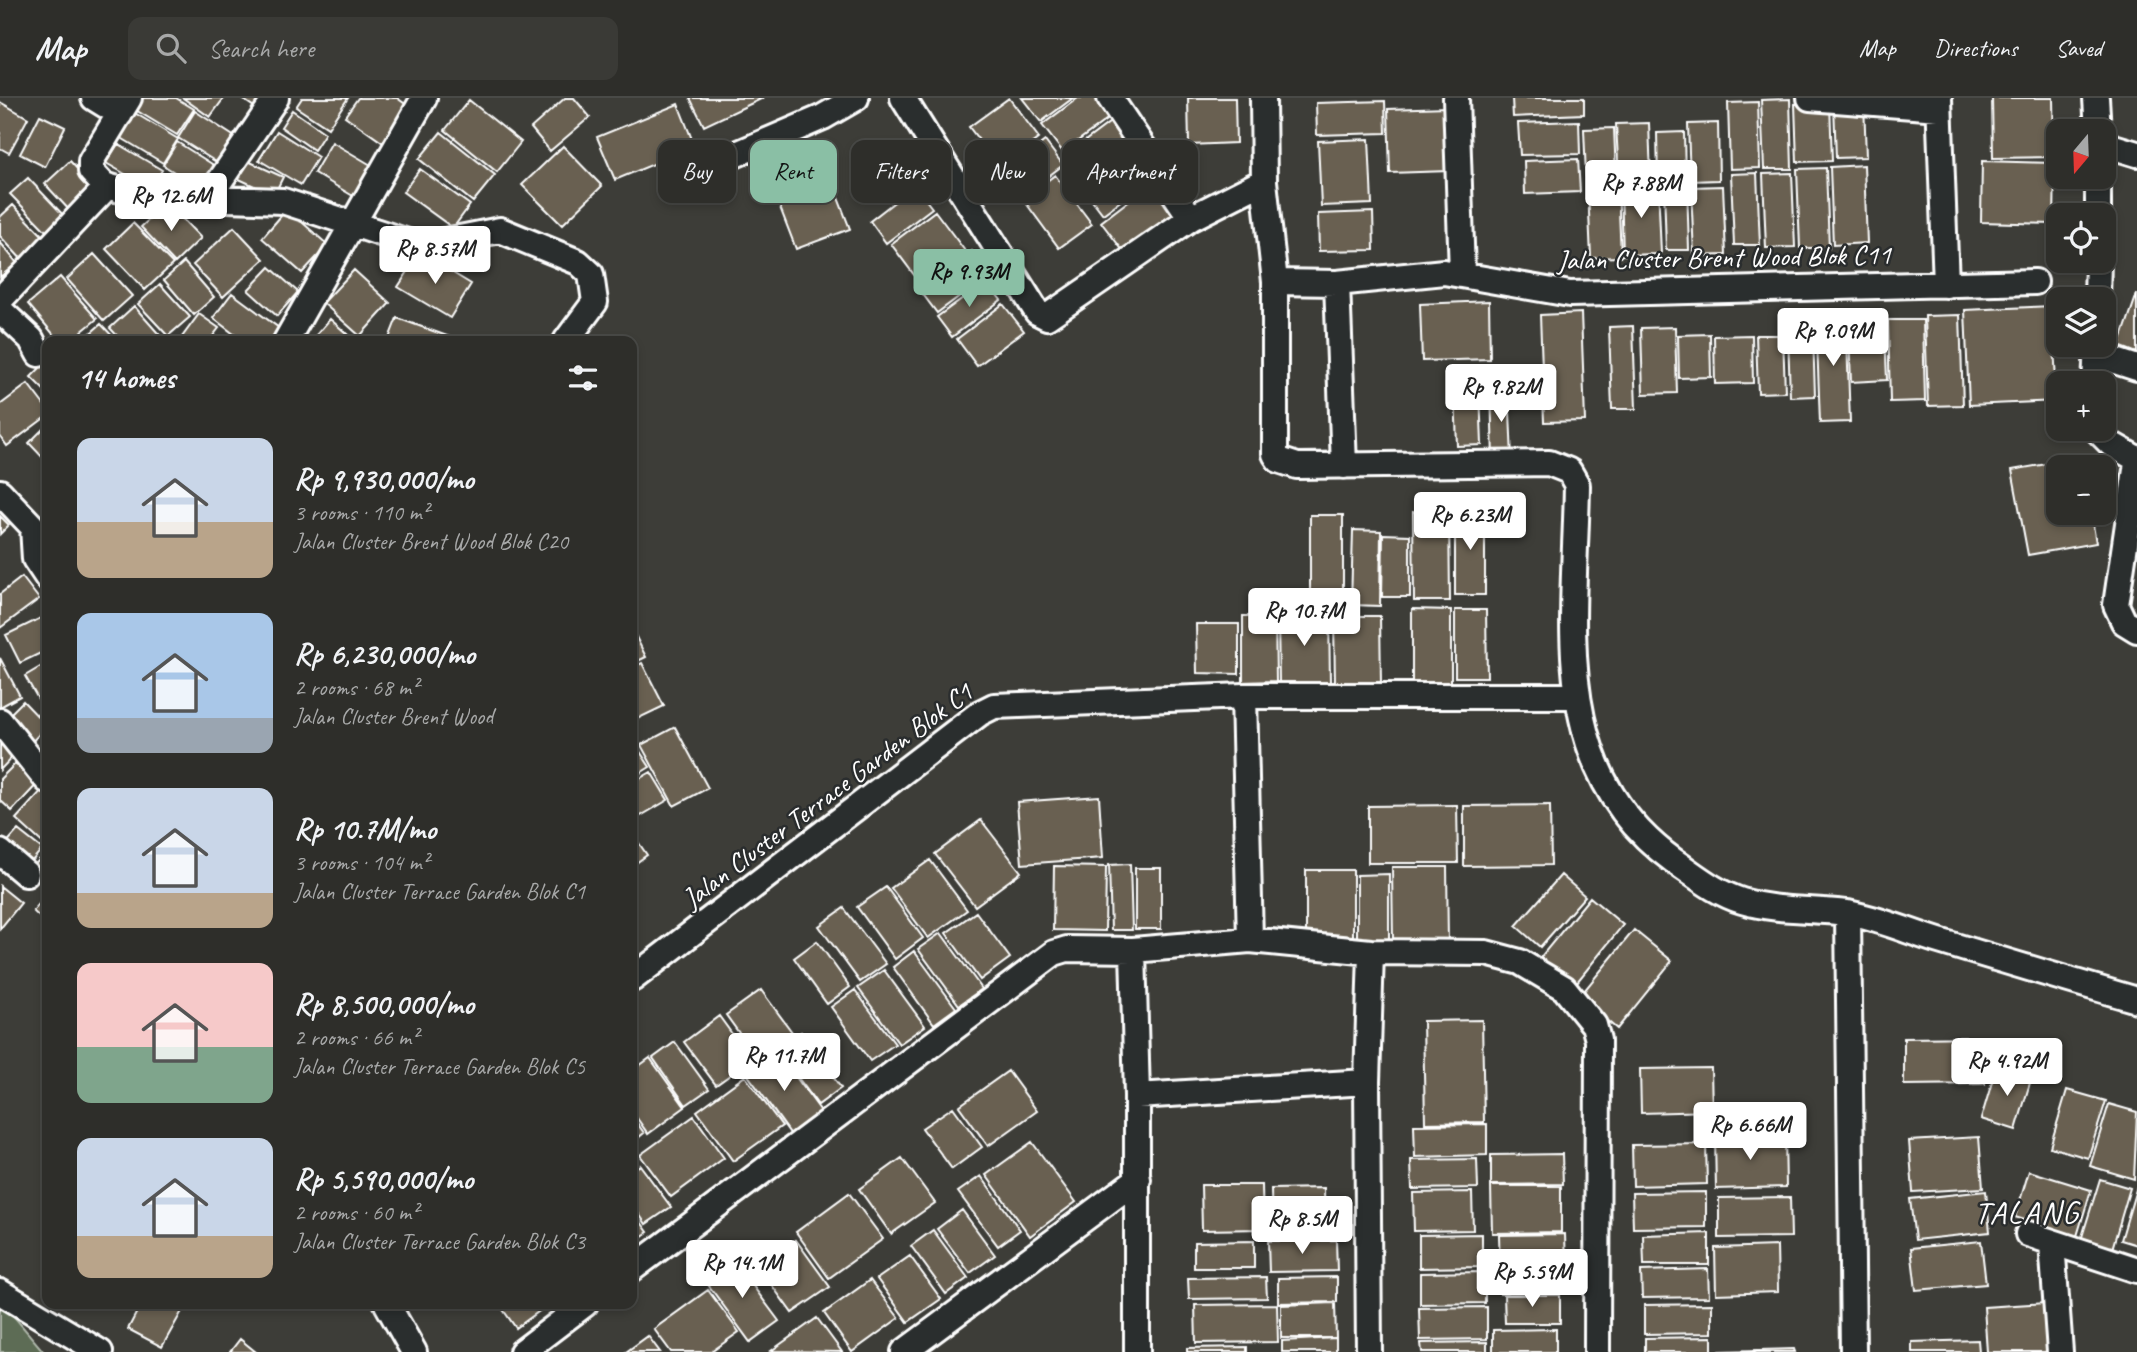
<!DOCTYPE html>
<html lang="en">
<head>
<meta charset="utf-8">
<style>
  :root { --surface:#2e2e2a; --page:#3a3a36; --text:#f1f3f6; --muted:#a7a8a8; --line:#494a47; --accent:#8abfa5 }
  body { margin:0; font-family:Caveat,sans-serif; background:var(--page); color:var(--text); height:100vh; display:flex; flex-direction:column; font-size:26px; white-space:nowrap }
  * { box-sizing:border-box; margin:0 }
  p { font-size:23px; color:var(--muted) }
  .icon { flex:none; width:38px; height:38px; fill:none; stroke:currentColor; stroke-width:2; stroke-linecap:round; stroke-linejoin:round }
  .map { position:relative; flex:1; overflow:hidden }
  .panel { position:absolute; left:42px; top:238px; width:595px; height:973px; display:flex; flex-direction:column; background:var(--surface); border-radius:14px; box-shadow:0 4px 10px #0003,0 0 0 2px var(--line) }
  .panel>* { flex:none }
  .guide { position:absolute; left:658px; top:42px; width:665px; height:63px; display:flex; gap:14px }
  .needle { width:46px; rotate:199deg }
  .fabs { position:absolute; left:2046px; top:21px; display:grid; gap:14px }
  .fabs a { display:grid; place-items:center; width:70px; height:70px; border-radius:14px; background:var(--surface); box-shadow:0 4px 10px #0003,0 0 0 2px var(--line); font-size:35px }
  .price { position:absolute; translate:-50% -60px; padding:0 16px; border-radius:7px; background:#fff; color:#222; font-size:23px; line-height:46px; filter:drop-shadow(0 2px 4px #0008) }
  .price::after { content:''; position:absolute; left:50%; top:42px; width:21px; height:16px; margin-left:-10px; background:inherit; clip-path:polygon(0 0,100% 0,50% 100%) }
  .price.on { background:var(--accent); color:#111 }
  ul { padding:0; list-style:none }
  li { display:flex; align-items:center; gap:21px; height:175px; padding:0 35px }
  li span { display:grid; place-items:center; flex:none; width:196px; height:140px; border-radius:14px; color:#555 }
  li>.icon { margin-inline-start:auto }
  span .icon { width:84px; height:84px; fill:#fffc; stroke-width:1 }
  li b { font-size:30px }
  h2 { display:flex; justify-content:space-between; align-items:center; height:84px; padding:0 35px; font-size:30px }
  .tag { padding:0 24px; border-radius:14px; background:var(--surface); box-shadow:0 4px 10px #0003,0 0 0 2px var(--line); font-size:24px; line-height:63px }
  .tag.on { background:var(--accent); color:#111 }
  header { display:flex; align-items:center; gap:42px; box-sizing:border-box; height:98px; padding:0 35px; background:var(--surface); border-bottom:2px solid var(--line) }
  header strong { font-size:33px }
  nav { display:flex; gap:38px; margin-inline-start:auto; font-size:24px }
  .search { width:490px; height:63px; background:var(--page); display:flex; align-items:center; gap:18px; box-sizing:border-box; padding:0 24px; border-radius:14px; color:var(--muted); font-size:26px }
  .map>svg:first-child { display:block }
  .green { fill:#5d6c54; stroke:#aeb6aa; stroke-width:2 }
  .building { fill:#696151; stroke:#fff; stroke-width:2 }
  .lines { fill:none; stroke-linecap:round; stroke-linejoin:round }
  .minor-casing { stroke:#fff; stroke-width:30 }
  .minor { stroke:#2a2d2e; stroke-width:24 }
  .labels { text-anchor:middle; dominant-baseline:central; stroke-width:5; stroke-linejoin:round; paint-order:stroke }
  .street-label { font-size:28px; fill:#fff; stroke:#2a2d2e }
  .quarter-label { font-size:32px; letter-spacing:2px; fill:#fff; stroke:#2a2d2e }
</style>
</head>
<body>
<header>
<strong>Map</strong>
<div class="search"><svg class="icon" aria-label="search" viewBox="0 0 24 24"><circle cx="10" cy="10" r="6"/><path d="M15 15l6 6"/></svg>Search here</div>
<nav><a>Map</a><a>Directions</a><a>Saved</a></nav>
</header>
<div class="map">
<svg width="2137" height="1254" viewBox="0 0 2137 1254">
  <rect width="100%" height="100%" fill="#3d3d38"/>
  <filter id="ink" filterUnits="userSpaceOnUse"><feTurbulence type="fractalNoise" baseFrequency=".0143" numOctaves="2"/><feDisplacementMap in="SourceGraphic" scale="14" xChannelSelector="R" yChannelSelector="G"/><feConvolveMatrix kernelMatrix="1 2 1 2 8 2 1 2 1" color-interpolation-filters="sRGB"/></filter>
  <g filter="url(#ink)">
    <path class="green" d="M0,1206L6,1209L44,1254H0Z"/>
    <path class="building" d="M142,0H176L194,11L177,37L134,11Z
      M183,0H224L210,19Z
      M241,0H268L260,13Z
      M302,0H348L328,30L296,9Z
      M358,0H397L415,13L389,49L345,18Z
      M565,0H574L590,19L550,53L531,30Z
      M690,0H763L704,28Z
      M1009,0L1039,40L1000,70L969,29Z
      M1022,0H1073L1041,24Z
      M1078,0H1095L1110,19L1063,54L1042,27Z
      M1188,0H1235L1236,45L1189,47Z
      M1512,0H1584V16L1513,19Z
      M1992,0H2053L2054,59L1993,60Z
      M1790,1L1792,71H1764L1761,2Z
      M469,2L521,44L497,74L445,32Z
      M1385,3L1386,35L1317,37L1316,5Z
      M0,4L28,20L9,55L0,50Z
      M1758,4L1760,70L1730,71L1728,5Z
      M1864,4L1866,59L1836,60L1834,6Z
      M1830,5L1832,63L1797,64L1795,6Z
      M678,6L695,49L615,82L597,39Z
      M1447,9L1449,73L1390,75L1388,11Z
      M292,12L325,35L314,52L281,29Z
      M195,13L238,41L221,67L178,40Z
      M133,14L178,41L163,65L118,38Z
      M40,17L65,29L45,69L20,56Z
      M1113,22L1133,48L1085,84L1065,58Z
      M1579,23L1580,56L1520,57L1518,25Z
      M1649,25L1651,80L1619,81L1616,26Z
      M1718,25L1719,82L1690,83L1688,26Z
      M1614,30L1616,77L1586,78L1584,31Z
      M277,33L318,59L301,87L259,62Z
      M441,34L495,77L473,104L419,61Z
      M1684,34L1685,82H1658L1657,35Z
      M1369,41L1372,106L1321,108L1318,43Z
      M1045,43L1063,67L1021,99L1003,75Z
      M177,44L220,71L206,94L163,67Z
      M332,44L371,67L353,98L314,75Z
      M118,46L162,72L151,91L106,65Z
      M563,48L602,88L562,127L522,87Z
      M1138,49L1158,75L1103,116L1083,90Z
      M822,58L850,131L796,151L768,78Z
      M1578,61L1580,94L1525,96L1524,63Z
      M70,63L96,92L71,114L45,86Z
      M248,63L283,79L274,97L239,81Z
      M1982,63L2055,65L2054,126L1981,124Z
      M1864,67L1867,145L1833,147L1830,69Z
      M1826,70L1829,150H1800L1797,71Z
      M420,71L470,107L453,130L403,94Z
      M1757,75L1760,147H1734L1731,76Z
      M1792,75L1795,149L1766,150L1763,76Z
      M1055,77L1092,126L1059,150L1023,101Z
      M28,80L67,121L50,137L10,96Z
      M1156,82L1182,117L1127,158L1101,124Z
      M1658,86L1661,156L1623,157L1621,88Z
      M1687,87L1689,152H1666L1664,88Z
      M915,88L932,110L886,145L870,123Z
      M1723,88L1726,157L1694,158L1691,89Z
      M1618,90L1621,159L1591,160L1588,91Z
      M167,105L201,140L175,165L141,129Z
      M13,107L46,141L23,163L0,138V119Z
      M287,111L328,147L302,175L262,140Z
      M935,113L965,153L921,186L891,146Z
      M1373,114L1374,152L1319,153L1318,116Z
      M133,125L173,166L145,192L106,151Z
      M234,129L264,161L223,199L193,167Z
      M0,144L17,165L0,179Z
      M972,153L989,176L937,215L919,191Z
      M420,155L471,186L450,220L398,189Z
      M94,156L132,198L104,223L67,181Z
      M184,164L214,199L194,217L164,182Z
      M270,169L298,194L277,218L248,192Z
      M354,172L390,205L360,238L323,205Z
      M60,179L97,221L70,243H59L28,206Z
      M986,183L1001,202L952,239L937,219Z
      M160,186L190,219L168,238L138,206Z
      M232,195L279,230L269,243H243L213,220Z
      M2137,196V255L2119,248Z
      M1489,203L1490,261L1422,263L1420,206Z
      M1003,206L1024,233L977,268L957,241Z
      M134,208L165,243H122L110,230Z
      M2052,208L2057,303L1969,307L1965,212Z
      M1846,214L1850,324L1820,325L1816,215Z
      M1581,215L1585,323L1544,324L1540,217Z
      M199,216L219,230L209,243H187L182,239Z
      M1960,217L1963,307L1928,308L1925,218Z
      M397,220L458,242L457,243H388Z
      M330,221L355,243H311Z
      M1888,222H1923L1925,303L1890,304Z
      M101,226L117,243H90L86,239Z
      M1633,228L1636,311H1612L1609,229Z
      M1675,229L1677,295L1643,296L1641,230Z
      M1885,234L1887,282L1851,284L1849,235Z
      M1813,235L1815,298L1790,299L1788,236Z
      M1710,236L1711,279L1679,280L1678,237Z
      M1752,237L1753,285L1715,286L1714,238Z
      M1756,237H1783L1785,294L1758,295Z
      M47,263V295L31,279Z
      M28,286L47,311V318L7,348L0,338V307Z
      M1509,290L1512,361L1493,362L1491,291Z
      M1480,293L1482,347L1457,348L1455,294Z
      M47,327V364L29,345Z
      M2081,360L2082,369H2058V415H2091L2096,445L2028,457L2012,372Z
      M1455,412H1485V497H1455Z
      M1413,414H1449L1450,503H1414Z
      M1310,417H1343V504H1310Z
      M0,418L9,427L0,436Z
      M1353,432L1381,433L1380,508L1351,507Z
      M1383,436L1410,437V499H1382Z
      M22,479L39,501L0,530V496Z
      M1412,511L1451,512V593L1412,592Z
      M1455,512H1486L1487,579H1455Z
      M1329,515L1330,585L1279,586L1278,516Z
      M47,517V552L20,565L6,537Z
      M1243,518H1275L1276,583L1243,584Z
      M1334,518H1380L1381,586L1335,587Z
      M1196,526H1239V576L1197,575Z
      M632,531L646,559L632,566Z
      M0,560L20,598L0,609Z
      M47,565V596L38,601L25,578Z
      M642,565L664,608L637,621L632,610V570Z
      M23,603L47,628L25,651L4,622Z
      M675,629L708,690L674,708L641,647Z
      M0,640L19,652L0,672Z
      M47,643V671L33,657Z
      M637,649L650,669L632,680V652Z
      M20,661L41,682L12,713L0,702V681Z
      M651,674L668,702L632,723V685Z
      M42,692L47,696V749L16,721Z
      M1099,698L1103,760L1022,766L1017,704Z
      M1457,707L1458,765H1368V708Z
      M1550,707L1551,767L1464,768V708Z
      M981,722L1021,774L975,808L935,756Z
      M18,732L42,751L28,768L4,748Z
      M632,735L647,757L632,768Z
      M47,753V785L46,786L30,772Z
      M930,762L967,812L928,840L891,790Z
      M1130,766L1132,832H1111L1109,767Z
      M1054,768L1106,769L1105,833L1053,832Z
      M1392,769H1447L1448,845H1393Z
      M1135,770H1161V831H1135Z
      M1306,772H1353V842H1306Z
      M1389,776V843H1357V777Z
      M1561,777L1585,798L1540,849L1516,828Z
      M0,788L21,805L0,831Z
      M886,789L923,840L895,861L857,809Z
      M47,797V826L33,813Z
      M1590,799L1623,827L1573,889L1539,861Z
      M844,810L886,866L860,884L819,828Z
      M976,814L1010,860L980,882L946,835Z
      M1634,832L1672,863L1617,931L1579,899Z
      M941,835L982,891L959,907L918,851Z
      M817,843L850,889L827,906L794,860Z
      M914,853L956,910L934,926L893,869Z
      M884,872L925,928L899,946L858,890Z
      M761,892L792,934L757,960L726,917Z
      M855,892L895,946L870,963L831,909Z
      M719,918L751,962L716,987L684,944Z
      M1482,922L1484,1024L1425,1025L1423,923Z
      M801,934L841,990L818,1007L777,951Z
      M1984,939L1985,986L1904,987V940Z
      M675,944L709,991L686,1007L653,960Z
      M776,952L823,1016L792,1038L745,973Z
      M650,960L685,1009L648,1036L632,1013V973Z
      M1997,967L2032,978L2016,1032L1981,1021Z
      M1711,970L1712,1013L1641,1015L1640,971Z
      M1008,973L1037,1013L988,1048L959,1008Z
      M745,978L782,1028L733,1063L697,1013Z
      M2067,992L2106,1003L2088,1060L2050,1049Z
      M2109,1006L2137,1014L2134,1081L2090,1068Z
      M953,1009L982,1049L952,1071L922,1030Z
      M632,1018L644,1035L632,1045Z
      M694,1018L724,1060L671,1099L640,1057Z
      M1487,1026V1057L1415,1059L1414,1027Z
      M1785,1038L1786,1089L1716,1091L1715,1039Z
      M1979,1039L1983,1090L1913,1094L1909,1043Z
      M1032,1044L1076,1104L1030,1138L986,1077Z
      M1706,1046L1707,1086L1633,1088L1632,1047Z
      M1562,1056L1563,1086L1491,1087V1057Z
      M902,1060L935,1105L891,1136L859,1091Z
      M1477,1061L1478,1090L1412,1091L1411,1062Z
      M640,1067L671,1109L646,1126L632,1106V1073Z
      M2029,1073L2091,1092L2077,1138L2015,1119Z
      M981,1078L1020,1132L998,1148L958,1094Z
      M2100,1081L2130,1090L2112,1151L2081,1142Z
      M1201,1087H1262L1263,1131L1202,1132Z
      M1491,1088H1561V1134L1492,1135Z
      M2137,1088V1147L2121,1142Z
      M1324,1090L1325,1135L1272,1136L1271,1091Z
      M1986,1093L1990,1134L1915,1142L1910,1101Z
      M1472,1094L1473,1132L1414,1133L1413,1095Z
      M1706,1094V1129L1633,1130L1632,1095Z
      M849,1095L883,1141L829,1180L796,1134Z
      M1790,1099L1791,1139L1719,1140V1100Z
      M632,1112L648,1134L632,1145Z
      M962,1112L995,1157L970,1175L937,1131Z
      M933,1132L968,1180L946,1196L911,1148Z
      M1709,1135V1167H1644L1643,1137Z
      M1482,1136V1169L1419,1170V1137Z
      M1565,1136L1566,1168L1500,1169L1499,1137Z
      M796,1142L830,1189L792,1215L758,1168Z
      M1336,1142L1337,1173L1269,1174L1268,1143Z
      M1254,1143V1170H1194V1144Z
      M1981,1143L1986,1186L1916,1192L1911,1150Z
      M1777,1148L1778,1194L1716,1196L1715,1150Z
      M910,1158L941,1201L908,1224L877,1181Z
      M733,1161L779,1223L750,1244L704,1181Z
      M1563,1170L1564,1195L1500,1196L1499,1171Z
      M1708,1171L1709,1199L1642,1200L1641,1173Z
      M1485,1174V1205L1420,1206V1175Z
      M1266,1179L1267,1200L1189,1201L1188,1180Z
      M1337,1179V1204L1278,1205V1180Z
      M870,1182L899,1220L852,1254L824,1215Z
      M708,1192L739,1234L711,1254H671L654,1231Z
      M1504,1197H1560V1225H1505Z
      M1335,1205L1336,1240H1281V1207Z
      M2046,1205L2050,1254H1987L1984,1209Z
      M141,1206H186L162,1249L128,1231Z
      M499,1206H549L516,1230Z
      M1277,1206L1278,1244L1196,1245L1195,1207Z
      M1712,1206V1235L1644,1236V1207Z
      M1487,1209V1241L1420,1242L1419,1210Z
      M817,1220L842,1254L771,1253Z
      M1556,1231V1254H1493V1232Z
      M648,1238L660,1254H626Z
      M1712,1239V1254H1645V1240Z
      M1336,1240V1254H1282V1243Z
      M240,1241L256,1254H230Z
      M1978,1242L1979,1254H1912V1244Z
      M1487,1244V1254H1422L1421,1245Z
      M1247,1249V1254H1187V1250Z
      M1794,1251L1795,1254H1720V1253Z"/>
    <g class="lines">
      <g class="minor-casing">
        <path id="minor" d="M94,0L120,16
          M129,0L91,63V73L104,87L141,98L283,103L420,148L500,132L578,164L591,176L595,204L566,243
          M903,0L1037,214L1047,219L1191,120L1264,83
          M1110,0L1191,120
          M1263,0L1264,83L1275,184V356L1279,362L1297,368L1549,365L1569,373L1577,387C1575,525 1547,671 1674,763C1696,778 1716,795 1742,803C1779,814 1810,810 1847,815C1878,820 1909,834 1939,843C2005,863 2071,883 2137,902
          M1456,0L1462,175
          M1810,0L1939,10
          M1939,0L1946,187
          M2096,0L2098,33
          M2104,46L2137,56
          M676,82L823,19L856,0
          M209,99L276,0
          M2098,117V79
          M1275,184L1337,185
          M2097,201L2098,163
          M0,202L102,94L104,87
          M0,212L31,241L39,256
          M286,243L424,0
          M2097,257L2137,270
          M2095,285L2097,247
          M2096,331L2111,346L2137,361
          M2137,365L2116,507L2124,524L2137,532
          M1344,368L1337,185L1444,174L1570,196L2035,184
          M0,394L33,429L35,461L47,479
          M1244,598L1250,842
          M0,623L47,682
          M0,754L26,776
          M1848,815L1853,1254
          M1133,852L1137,998V1254
          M632,881L980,615L994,608L1244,598H1577
          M1137,998L1367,984
          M2028,1136L2137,1172
          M2052,1145L2060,1254
          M632,1171L1054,855L1067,851L1133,852L1250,842L1371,854L1486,855L1520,864L1564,890L1594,927L1598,942L1597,1254
          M0,1194L100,1254
          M387,1206L414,1254
          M522,1254L585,1206
          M904,1254L1138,1081
          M1369,1254L1367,984L1371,854"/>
      </g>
      <use href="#minor" class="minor"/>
    </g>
  </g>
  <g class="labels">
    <g class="street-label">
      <text transform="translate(1724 159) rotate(-1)">Jalan Cluster Brent Wood Blok C11</text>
      <text transform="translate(827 697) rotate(-37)">Jalan Cluster Terrace Garden Blok C1</text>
    </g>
    <g class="quarter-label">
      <text x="2027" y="1114">TALANG</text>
    </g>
  </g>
</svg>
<div class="fabs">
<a><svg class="needle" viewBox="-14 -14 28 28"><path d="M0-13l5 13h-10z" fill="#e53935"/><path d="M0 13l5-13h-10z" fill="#a7a8a8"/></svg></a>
<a><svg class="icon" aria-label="locate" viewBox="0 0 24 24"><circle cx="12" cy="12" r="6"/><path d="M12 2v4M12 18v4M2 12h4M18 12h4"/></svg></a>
<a><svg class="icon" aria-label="layers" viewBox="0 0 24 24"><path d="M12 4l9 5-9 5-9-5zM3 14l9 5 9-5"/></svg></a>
<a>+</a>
<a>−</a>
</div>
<b class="price" style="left:1641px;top:122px">Rp 7.88M</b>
<b class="price" style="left:171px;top:135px">Rp 12.6M</b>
<b class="price" style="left:435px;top:188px">Rp 8.57M</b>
<b class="price on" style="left:969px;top:211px">Rp 9.93M</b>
<b class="price" style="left:1833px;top:270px">Rp 9.09M</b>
<b class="price" style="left:1501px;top:326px">Rp 9.82M</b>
<b class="price" style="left:1470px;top:454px">Rp 6.23M</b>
<b class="price" style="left:1304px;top:550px">Rp 10.7M</b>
<b class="price" style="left:784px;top:995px">Rp 11.7M</b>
<b class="price" style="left:2007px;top:1000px">Rp 4.92M</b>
<b class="price" style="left:1750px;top:1064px">Rp 6.66M</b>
<b class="price" style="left:1302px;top:1158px">Rp 8.5M</b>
<b class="price" style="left:742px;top:1202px">Rp 14.1M</b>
<b class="price" style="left:1532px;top:1211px">Rp 5.59M</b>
<div class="guide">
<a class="tag">Buy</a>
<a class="tag on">Rent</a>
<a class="tag">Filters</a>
<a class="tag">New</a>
<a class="tag">Apartment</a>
</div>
<section class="panel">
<h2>14 homes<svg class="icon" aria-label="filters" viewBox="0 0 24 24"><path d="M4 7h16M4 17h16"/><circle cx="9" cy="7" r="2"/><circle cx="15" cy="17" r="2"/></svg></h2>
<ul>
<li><span style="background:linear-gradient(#c9d6e8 60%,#b9a48a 0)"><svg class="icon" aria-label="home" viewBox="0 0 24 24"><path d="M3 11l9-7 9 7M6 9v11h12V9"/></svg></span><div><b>Rp 9,930,000/mo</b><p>3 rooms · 110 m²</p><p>Jalan Cluster Brent Wood Blok C20</p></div></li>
<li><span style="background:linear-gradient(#a9c7e8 75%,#9aa5b1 0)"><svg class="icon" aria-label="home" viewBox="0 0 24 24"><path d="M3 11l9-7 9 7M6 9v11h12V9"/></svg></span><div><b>Rp 6,230,000/mo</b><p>2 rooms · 68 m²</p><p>Jalan Cluster Brent Wood</p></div></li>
<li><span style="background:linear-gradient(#c9d6e8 75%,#b9a48a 0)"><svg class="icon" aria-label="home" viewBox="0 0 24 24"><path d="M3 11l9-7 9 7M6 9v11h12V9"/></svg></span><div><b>Rp 10.7M/mo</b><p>3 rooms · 104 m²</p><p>Jalan Cluster Terrace Garden Blok C1</p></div></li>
<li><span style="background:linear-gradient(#f6c9c9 60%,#7fa58c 0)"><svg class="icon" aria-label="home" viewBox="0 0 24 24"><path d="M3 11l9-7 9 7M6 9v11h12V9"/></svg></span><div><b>Rp 8,500,000/mo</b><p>2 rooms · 66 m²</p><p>Jalan Cluster Terrace Garden Blok C5</p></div></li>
<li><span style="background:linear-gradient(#c9d6e8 70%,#b9a48a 0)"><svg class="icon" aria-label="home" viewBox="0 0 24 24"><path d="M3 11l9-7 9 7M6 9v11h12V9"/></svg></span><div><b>Rp 5,590,000/mo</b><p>2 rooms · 60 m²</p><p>Jalan Cluster Terrace Garden Blok C3</p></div></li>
</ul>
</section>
</div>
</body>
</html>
